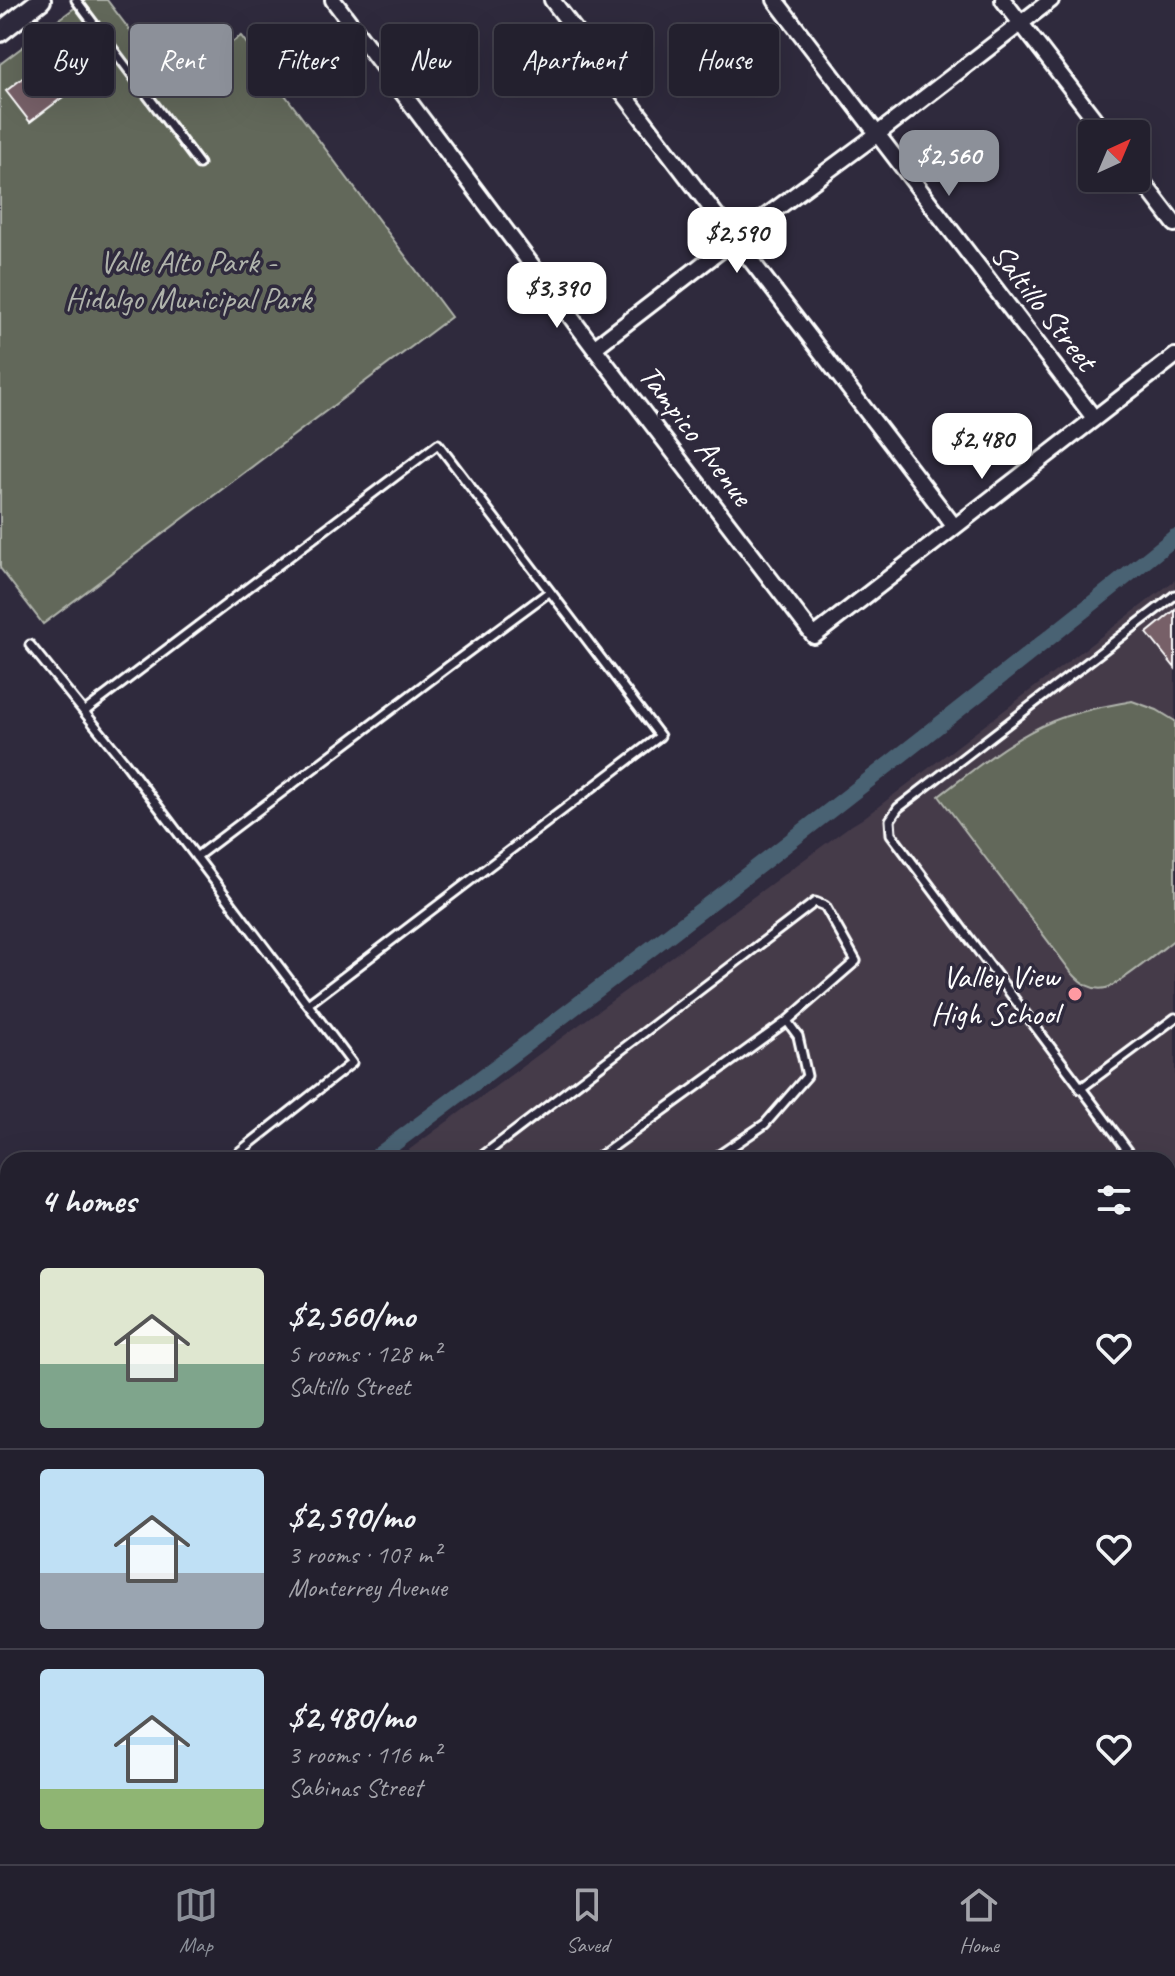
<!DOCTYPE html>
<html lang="en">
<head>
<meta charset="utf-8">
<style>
  :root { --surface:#23202e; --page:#2b2836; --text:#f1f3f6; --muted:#a3a3aa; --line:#403e4a; --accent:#8c9099 }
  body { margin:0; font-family:Caveat,sans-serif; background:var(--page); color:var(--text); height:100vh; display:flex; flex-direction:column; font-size:30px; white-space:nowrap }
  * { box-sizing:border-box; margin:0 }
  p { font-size:26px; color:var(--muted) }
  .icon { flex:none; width:44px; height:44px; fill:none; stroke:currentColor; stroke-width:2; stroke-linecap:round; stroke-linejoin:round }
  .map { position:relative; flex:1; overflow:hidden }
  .details { position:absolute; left:0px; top:1152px; width:1176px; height:712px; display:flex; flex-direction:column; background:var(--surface); border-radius:24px 24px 0 0; box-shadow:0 8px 32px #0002,0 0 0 2px var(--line) }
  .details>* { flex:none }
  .top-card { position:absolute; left:24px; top:24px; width:1128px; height:72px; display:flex; gap:16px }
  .needle { width:52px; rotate:44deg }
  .fabs { position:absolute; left:1078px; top:120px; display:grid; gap:16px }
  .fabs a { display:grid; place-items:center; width:72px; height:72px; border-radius:8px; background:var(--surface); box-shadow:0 8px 32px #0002,0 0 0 2px var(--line); font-size:40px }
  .price { position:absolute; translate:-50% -68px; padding:0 18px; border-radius:16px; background:#fff; color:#222; font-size:26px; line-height:52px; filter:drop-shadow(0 2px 4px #0008) }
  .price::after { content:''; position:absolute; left:50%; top:48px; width:24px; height:18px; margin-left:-12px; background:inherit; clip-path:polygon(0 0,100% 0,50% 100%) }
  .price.current { background:var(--accent); color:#fff }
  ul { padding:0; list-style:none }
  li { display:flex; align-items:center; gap:24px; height:200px; padding:0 40px }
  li+li { border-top:2px solid var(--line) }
  li span { display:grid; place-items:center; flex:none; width:224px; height:160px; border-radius:8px; color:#555 }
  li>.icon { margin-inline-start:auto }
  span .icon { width:96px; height:96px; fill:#fffc; stroke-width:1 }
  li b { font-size:34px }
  h2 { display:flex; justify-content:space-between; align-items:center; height:96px; padding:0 40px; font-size:34px }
  .tag { padding:0 28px; border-radius:8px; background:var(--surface); box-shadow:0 8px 32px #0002,0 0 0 2px var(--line); font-size:28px; line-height:72px }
  .tag.current { background:var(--accent); color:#fff }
  .tabs { display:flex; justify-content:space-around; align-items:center; height:112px; border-top:2px solid var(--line); background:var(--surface); font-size:22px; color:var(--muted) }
  .tabs a { display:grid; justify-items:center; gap:4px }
  .tabs .current { color:var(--accent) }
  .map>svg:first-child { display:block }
  .built { fill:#453a4a }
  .green { fill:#62685a; stroke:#b0b4ac; stroke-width:2 }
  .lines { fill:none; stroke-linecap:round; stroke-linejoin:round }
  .canal { stroke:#4a6273; stroke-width:16 }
  .building { fill:#776067; stroke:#fff; stroke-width:2 }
  .service-casing { stroke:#fff; stroke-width:13 }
  .minor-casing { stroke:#fff; stroke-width:20 }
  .tertiary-casing { stroke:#fff; stroke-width:24 }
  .secondary-casing { stroke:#fff; stroke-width:26 }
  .primary-casing { stroke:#fff; stroke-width:30 }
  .service { stroke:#2f2a3d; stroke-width:7 }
  .minor { stroke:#2f2a3d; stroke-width:14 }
  .tertiary { stroke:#2f2a3d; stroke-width:18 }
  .secondary { stroke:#2f2a3d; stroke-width:20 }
  .primary { stroke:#756a55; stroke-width:24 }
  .poi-dot { fill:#ff9aa2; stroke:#2f2a3d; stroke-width:3 }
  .labels { text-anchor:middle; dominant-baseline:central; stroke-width:7; stroke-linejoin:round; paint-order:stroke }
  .park-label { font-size:32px; fill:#b0b4ac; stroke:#2f2a3d }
  .street-label { font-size:32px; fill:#fff; stroke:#2f2a3d }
  .poi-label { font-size:32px; fill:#fff; stroke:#2f2a3d; text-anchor:end }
</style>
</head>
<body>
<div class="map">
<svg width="1175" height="1864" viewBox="0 0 1175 1864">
  <rect width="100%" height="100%" fill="#2f2a3d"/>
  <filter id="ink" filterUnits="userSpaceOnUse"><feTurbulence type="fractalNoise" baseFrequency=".0125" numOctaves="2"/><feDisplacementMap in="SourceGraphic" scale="16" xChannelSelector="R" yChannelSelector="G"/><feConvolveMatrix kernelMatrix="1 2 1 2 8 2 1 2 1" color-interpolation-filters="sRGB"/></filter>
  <g filter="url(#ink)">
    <path class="built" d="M1175,580V1727L1168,1733V1160H395L847,828L862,819Z
      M556,1856H1007L997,1864H562Z"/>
    <path class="green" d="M85,0H107L171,85L241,36L451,317L43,624L0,568V64Z
      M1132,701L1157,710L1175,721V939C1162,949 1118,986 1106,988C1091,991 1081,983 1072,973L939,796C975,769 1011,738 1053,721C1077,711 1107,706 1132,701Z"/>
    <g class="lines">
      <path class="canal" d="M372,1160C643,957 911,750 1175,537"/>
    </g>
    <path class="building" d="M72,31L101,68L30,122L6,91L63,47L59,41Z
      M1175,610V668L1147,633Z"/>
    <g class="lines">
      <g class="service-casing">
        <path id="service" d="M76,0L199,164
          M30,645L123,760L352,1063L229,1160
          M84,712L438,444L660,736L308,1004
          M196,857L449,666L549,592
          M1080,1089L1175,1018
          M477,1160L815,902L825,906L856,961L787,1021L798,1036L807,1076L765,1124L712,1160
          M595,1160L787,1021
          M1135,1160L891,834L890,820L898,808L1175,595
          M1168,1203L1175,1212
          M545,1864L557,1856"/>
      </g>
      <g class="minor-casing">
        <path id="minor" d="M333,0L594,348L814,636L1175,356
          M552,0L954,526
          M775,0L1094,418
          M1003,0L1106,134
          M1136,173L1175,224
          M594,348L734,240L876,135L1051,0
          M0,1378L8,1372
          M0,1490L8,1484
          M0,1714L8,1708
          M1125,1856L1130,1864"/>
      </g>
      <g class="tertiary-casing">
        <path id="tertiary" d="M0,32L41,0"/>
      </g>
      <g class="secondary-casing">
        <path id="secondary" d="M1168,1790L1175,1785
          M1071,1864L1082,1856"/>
      </g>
      <g class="primary-casing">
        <path id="primary" d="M0,1202L8,1213
          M499,1856L505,1864"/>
      </g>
      <use href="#service" class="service"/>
      <use href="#minor" class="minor"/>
      <use href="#tertiary" class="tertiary"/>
      <use href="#secondary" class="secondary"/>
      <use href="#primary" class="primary"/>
    </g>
  </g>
  <circle class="poi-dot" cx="1075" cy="994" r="8"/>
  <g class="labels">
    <g class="park-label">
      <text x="188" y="261">Valle Alto Park -<tspan x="188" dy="37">Hidalgo Municipal Park</tspan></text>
    </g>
    <g class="street-label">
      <text transform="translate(1044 307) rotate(52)">Saltillo Street</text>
      <text transform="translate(696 435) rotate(53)">Tampico Avenue</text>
    </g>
    <g class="poi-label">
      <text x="1059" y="976">Valley View<tspan x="1059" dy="37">High School</tspan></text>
    </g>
  </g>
</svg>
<div class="fabs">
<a><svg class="needle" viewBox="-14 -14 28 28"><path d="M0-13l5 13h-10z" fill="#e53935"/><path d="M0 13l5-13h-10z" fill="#a3a3aa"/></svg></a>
</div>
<b class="price current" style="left:949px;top:198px">$2,560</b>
<b class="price" style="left:737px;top:275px">$2,590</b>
<b class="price" style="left:557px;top:330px">$3,390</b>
<b class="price" style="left:982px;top:481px">$2,480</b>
<div class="top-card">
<a class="tag">Buy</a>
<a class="tag current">Rent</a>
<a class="tag">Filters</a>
<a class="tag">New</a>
<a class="tag">Apartment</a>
<a class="tag">House</a>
</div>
<section class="details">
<h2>4 homes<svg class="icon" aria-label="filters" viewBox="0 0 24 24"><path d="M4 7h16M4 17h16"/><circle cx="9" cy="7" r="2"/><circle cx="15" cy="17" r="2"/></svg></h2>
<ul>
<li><span style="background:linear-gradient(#dfe7d0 60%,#7fa58c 0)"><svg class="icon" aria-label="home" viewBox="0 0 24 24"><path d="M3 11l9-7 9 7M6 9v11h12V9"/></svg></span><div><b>$2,560/mo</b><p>5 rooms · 128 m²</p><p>Saltillo Street</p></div><svg class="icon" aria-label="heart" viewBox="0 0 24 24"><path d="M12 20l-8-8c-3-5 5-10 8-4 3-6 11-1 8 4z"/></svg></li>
<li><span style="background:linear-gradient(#bfe0f5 65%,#9aa5b1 0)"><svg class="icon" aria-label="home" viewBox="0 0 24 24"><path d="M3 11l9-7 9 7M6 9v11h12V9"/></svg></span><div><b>$2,590/mo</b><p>3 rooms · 107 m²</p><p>Monterrey Avenue</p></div><svg class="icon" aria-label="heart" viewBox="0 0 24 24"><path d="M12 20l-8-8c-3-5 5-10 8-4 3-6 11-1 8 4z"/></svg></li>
<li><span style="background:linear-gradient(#bfe0f5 75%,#8fb573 0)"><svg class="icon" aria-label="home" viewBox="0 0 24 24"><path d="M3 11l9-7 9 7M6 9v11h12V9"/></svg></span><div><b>$2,480/mo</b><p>3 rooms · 116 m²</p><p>Sabinas Street</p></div><svg class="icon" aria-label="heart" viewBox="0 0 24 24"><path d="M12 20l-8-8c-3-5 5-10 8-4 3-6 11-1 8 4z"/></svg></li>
</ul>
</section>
</div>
<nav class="tabs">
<a class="current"><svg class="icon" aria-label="map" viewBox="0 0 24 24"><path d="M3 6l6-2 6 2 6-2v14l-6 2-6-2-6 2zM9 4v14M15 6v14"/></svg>Map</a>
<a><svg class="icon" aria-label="saved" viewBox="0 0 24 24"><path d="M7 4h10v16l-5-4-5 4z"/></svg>Saved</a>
<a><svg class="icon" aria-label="home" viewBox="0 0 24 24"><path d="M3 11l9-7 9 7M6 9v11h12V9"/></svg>Home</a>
</nav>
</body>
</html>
